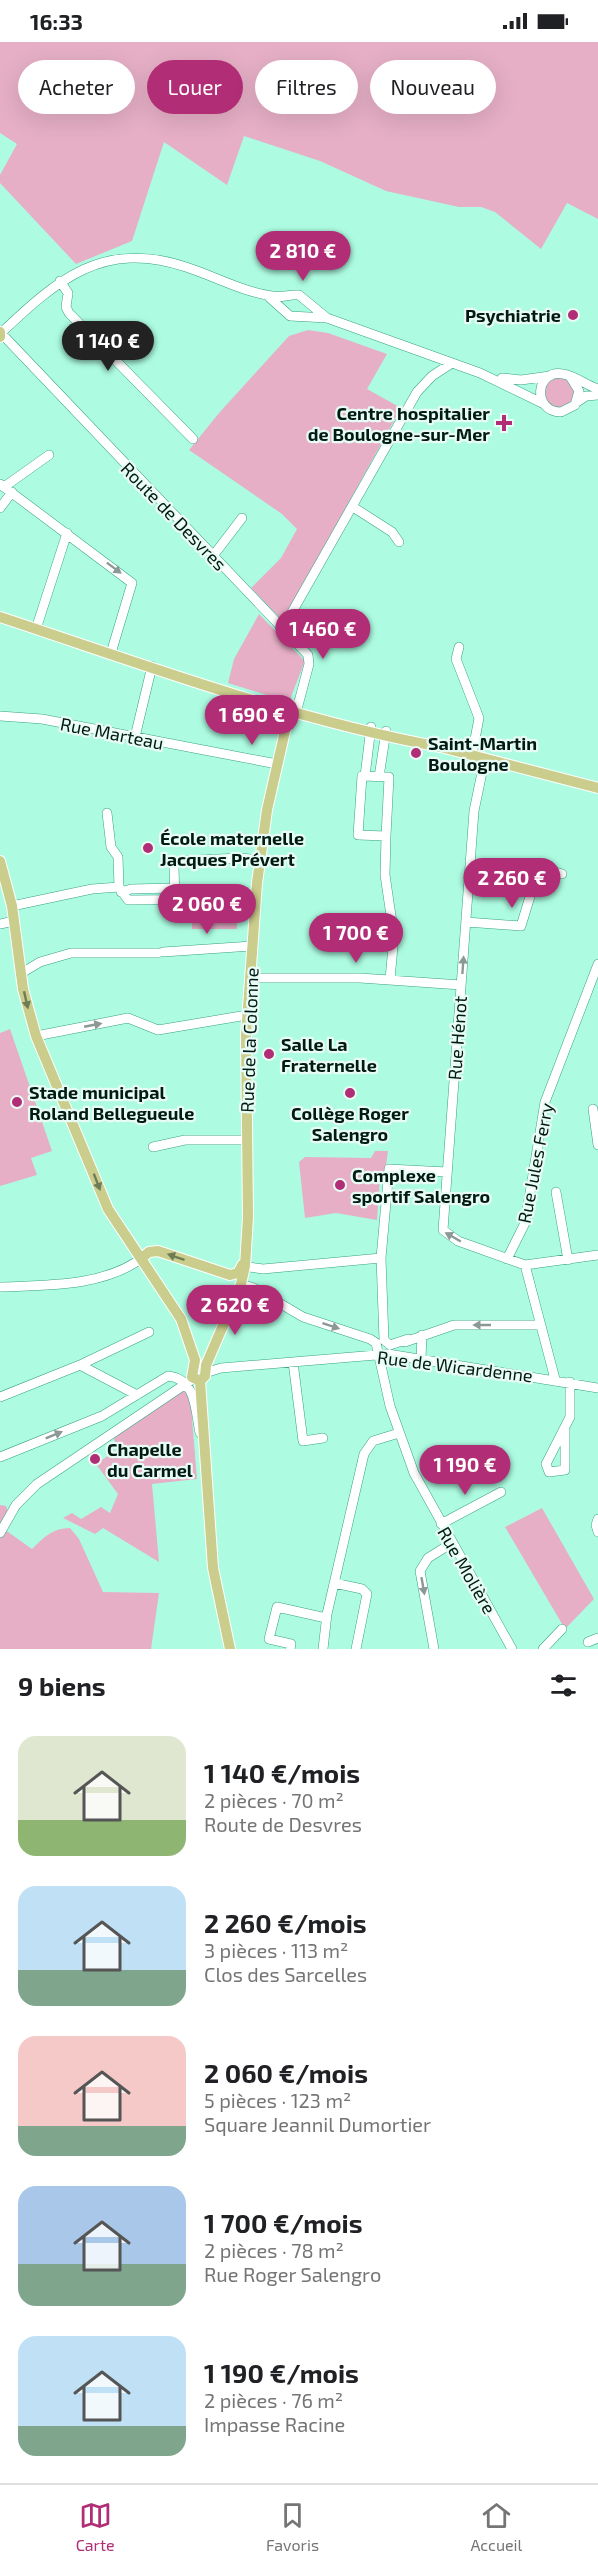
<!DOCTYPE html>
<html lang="fr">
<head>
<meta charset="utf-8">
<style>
  :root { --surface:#fff; --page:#f6f6f6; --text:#202124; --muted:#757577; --line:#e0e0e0; --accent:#b12d75 }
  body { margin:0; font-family:"Exo 2",sans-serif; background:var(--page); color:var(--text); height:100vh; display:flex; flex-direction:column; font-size:22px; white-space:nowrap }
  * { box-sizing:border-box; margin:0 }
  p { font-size:20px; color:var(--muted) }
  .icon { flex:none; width:33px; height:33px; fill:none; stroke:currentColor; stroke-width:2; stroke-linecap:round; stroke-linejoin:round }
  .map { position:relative; height:1607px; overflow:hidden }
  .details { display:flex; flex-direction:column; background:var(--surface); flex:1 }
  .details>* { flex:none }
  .top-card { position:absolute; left:18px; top:18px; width:562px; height:54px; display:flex; gap:12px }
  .price { position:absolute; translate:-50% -51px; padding:0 14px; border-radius:21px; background:var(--accent); color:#fff; font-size:20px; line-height:39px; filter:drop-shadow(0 2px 3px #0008) }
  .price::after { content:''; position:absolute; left:50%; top:36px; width:18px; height:14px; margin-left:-9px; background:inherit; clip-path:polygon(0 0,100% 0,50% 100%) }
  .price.current { background:#222; color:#fff }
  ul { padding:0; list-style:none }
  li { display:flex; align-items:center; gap:18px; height:150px; padding:0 18px }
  li span { display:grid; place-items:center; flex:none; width:168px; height:120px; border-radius:18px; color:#555 }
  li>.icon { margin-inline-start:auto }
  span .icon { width:72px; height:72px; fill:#fffc; stroke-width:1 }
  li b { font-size:26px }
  h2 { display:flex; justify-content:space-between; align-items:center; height:72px; padding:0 18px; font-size:26px }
  .pill { padding:0 21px; border-radius:27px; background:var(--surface); box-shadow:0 6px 24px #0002; font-size:21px; line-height:54px }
  .pill.current { background:var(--accent); color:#fff }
  .status { display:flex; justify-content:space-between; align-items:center; height:42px; padding:0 30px; background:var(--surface); direction:ltr }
  .status svg { height:16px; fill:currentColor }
  .menu { display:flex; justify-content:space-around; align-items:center; height:84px; border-top:2px solid var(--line); background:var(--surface); font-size:16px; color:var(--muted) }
  .menu a { display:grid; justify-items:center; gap:3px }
  .menu .current { color:var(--accent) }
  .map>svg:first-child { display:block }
  .green { fill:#e6afc6 }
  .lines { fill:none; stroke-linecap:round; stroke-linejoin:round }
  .minor-casing { stroke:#38a286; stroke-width:10 }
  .major-casing { stroke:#fff; stroke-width:12 }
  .minor { stroke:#fff; stroke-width:9 }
  .major { stroke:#cacd8c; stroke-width:10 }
  .oneway { fill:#8c9895 }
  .oneway2 { fill:#6f7d56 }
  .poi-dot { fill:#b12d75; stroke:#e8fbf4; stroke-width:2 }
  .labels { text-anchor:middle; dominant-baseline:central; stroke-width:4.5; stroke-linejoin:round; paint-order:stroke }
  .poi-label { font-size:18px; font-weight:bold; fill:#001b13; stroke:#e8fbf4; text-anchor:start }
  .street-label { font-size:18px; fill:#001b13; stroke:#e8fbf4 }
</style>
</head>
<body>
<div class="status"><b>16:33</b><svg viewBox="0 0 49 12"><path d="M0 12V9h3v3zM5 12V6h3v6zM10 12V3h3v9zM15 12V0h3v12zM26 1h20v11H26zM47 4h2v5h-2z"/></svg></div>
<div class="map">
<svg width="598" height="1607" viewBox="0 0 598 1607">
  <rect width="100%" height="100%" fill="#adfce2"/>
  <path class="green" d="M0,0H598V177L567,161L541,207L495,170L481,165H459L386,149L320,119L244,94L227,143L164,100L132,199L76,222L0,141V133L17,102L0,91Z
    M308,288L328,291L387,312L367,347L401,366L284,577L282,574L280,576L251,546L281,516L297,487L282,472L189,408L219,371L289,294Z
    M544 351a15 15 0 1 1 30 0a15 15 0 1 1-30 0Z
    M259,572L305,619L289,660L228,641L234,617Z
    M236,865L237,887H192V866Z
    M10,987L52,1109L31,1116L37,1133L0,1144V991Z
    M375,1109H388L385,1131L380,1135L377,1178L336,1171L305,1176L299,1120L305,1115L371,1116Z
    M185,1348L190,1352L197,1437L152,1442L159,1520L103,1486L95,1492L63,1476L72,1471L81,1477L101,1465L110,1471L118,1452L96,1422L118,1407L113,1395Z
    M0,1463L6,1464L8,1470L1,1485L32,1507C44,1495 53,1486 70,1486L79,1497L103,1550L159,1551L151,1607H0Z
    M542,1466L594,1557L565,1587L505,1485Z"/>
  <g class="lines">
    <g class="minor-casing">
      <path id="minor" d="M60,239L68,251L66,265L69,271L193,397
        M270,256L290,274L327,276L480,331L542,361
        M502,336L521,338L550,334
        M571,336L579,349L575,363L561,370C532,370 535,327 563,332C575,334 586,343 598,347
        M577,360L586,354L598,353
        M0,442L132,541L111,611
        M4,445L49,413
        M353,465L392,490L399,500
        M0,466L12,450
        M213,514L242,476
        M279,583L287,579L417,350L432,334L452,321
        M36,587L67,491
        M459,605L456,617L479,676L472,713
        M296,671L309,622L308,613L1,291C57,238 103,197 186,225C214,234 243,250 272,254C282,256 290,252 299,253L327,276
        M0,674L42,677L277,722
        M135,695L152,624
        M485,716L474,769L443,1188L458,1199L525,1223L598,1213
        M362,734L389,735L386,794L358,793Z
        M365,734L371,685
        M379,735L386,689
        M107,771L111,805L118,815L119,845L128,858L256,857
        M386,794L385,833L394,894L390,937
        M525,821L562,832
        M121,850L131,847L174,846
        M175,859L174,825L177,819L240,816L260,818
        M12,864L92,847L119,845
        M466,880L521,884L539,825
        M0,882L14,879
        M163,910L252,904
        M20,932L40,920L71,911H158
        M250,936H360L461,943
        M36,994L128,976L158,988L247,973
        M593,1067L598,1103
        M153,1105L185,1098H247
        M556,1150L568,1218
        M507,1217L525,1181L545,1060L598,922
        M525,1223L555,1337
        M242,1224L263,1227L381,1216
        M241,1242L254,1246L303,1275L370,1297L376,1301L390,1364L414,1431L512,1607
        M0,1245C46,1243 103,1245 142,1216
        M408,1297L390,1303L384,1298L381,1216L389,1127L447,1130
        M405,1300L454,1283H540
        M421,1317L422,1293
        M293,1320L303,1399L323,1396
        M80,1323L137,1353
        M205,1331L221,1326L388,1312L598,1346
        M0,1355L80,1323L149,1290
        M565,1387V1428L549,1430L546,1422L570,1375V1340
        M0,1415L102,1374L168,1334C197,1337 195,1369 200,1391
        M598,1477L596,1483L598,1490
        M441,1482L501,1450
        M0,1491L16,1463L37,1442L190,1339
        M334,1541L362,1547L367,1552L356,1607
        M588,1600L598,1596
        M290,1607L291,1602L269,1597L277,1565L326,1576
        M323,1607L327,1572L364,1412L373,1399L399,1391
        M434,1607L420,1529L428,1516L452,1501
        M543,1607L562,1587"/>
    </g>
    <g class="major-casing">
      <path id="major" d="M0,290V295
        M0,575C145,623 290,677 440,705
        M433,703L598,746
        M0,819L12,864L23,947L36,994L108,1167L181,1277L195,1318L192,1335L200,1339
        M142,1216L149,1210L158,1209L230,1233L238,1231L243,1222
        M200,1339L205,1334L206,1323L241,1242L245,1224L248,1175L246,993L257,841L267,768L291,663
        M200,1339L213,1526L230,1607"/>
    </g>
    <use href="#minor" class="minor"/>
    <use href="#major" class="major"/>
  </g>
  <defs><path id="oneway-solid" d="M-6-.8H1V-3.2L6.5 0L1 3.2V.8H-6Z" transform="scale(1.5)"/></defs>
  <g class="oneway">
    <use href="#oneway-solid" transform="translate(114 526) rotate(37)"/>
    <use href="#oneway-solid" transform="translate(463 923) rotate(-86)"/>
    <use href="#oneway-solid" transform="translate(93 983) rotate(-11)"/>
    <use href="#oneway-solid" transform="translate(453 1195) rotate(-150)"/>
    <use href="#oneway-solid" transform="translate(482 1283) rotate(-180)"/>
    <use href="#oneway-solid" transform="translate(331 1284) rotate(18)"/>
    <use href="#oneway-solid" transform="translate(54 1393) rotate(-22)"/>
    <use href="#oneway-solid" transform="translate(423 1544) rotate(80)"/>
  </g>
  <g class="oneway2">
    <use href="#oneway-solid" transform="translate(26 958) rotate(77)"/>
    <use href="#oneway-solid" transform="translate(97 1140) rotate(69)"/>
    <use href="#oneway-solid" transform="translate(176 1215) rotate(-161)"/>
  </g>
  <g class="poi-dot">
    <circle cx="573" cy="273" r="6"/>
    <path d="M501 372h6v6h6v6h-6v6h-6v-6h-6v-6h6z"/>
    <circle cx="416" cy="711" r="6"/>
    <circle cx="148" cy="806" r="6"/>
    <circle cx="269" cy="1012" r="6"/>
    <circle cx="350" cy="1051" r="6"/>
    <circle cx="17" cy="1060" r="6"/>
    <circle cx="340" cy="1143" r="6"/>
    <circle cx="95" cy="1417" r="6"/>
  </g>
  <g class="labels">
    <g class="poi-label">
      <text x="561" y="273" text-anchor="end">Psychiatrie</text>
      <text x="490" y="371" text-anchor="end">Centre hospitalier<tspan x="490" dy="21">de Boulogne-sur-Mer</tspan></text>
      <text x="428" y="701">Saint-Martin<tspan x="428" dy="21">Boulogne</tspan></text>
      <text x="160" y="796">École maternelle<tspan x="160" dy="21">Jacques Prévert</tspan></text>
      <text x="281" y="1002">Salle La<tspan x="281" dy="21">Fraternelle</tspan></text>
      <text x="29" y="1050">Stade municipal<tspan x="29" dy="21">Roland Bellegueule</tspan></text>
      <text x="350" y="1071" text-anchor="middle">Collège Roger<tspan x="350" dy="21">Salengro</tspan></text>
      <text x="352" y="1133">Complexe<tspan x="352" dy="21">sportif Salengro</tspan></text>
      <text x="107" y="1407">Chapelle<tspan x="107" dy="21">du Carmel</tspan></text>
    </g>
    <g class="street-label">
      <text transform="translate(174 474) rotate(46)">Route de Desvres</text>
      <text transform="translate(112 691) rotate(11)">Rue Marteau</text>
      <text transform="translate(457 996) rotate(-86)">Rue Hénot</text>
      <text transform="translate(249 998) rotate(-88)">Rue de la Colonne</text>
      <text transform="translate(535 1121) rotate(-79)">Rue Jules Ferry</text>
      <text transform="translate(455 1324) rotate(7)">Rue de Wicardenne</text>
      <text transform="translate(467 1528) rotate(60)">Rue Molière</text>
    </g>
  </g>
</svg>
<b class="price" style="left:303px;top:240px">2 810 €</b>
<b class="price current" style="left:108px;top:330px">1 140 €</b>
<b class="price" style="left:323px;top:618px">1 460 €</b>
<b class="price" style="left:252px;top:704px">1 690 €</b>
<b class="price" style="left:512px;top:867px">2 260 €</b>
<b class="price" style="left:207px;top:893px">2 060 €</b>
<b class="price" style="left:356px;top:922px">1 700 €</b>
<b class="price" style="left:235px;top:1294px">2 620 €</b>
<b class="price" style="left:465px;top:1454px">1 190 €</b>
<div class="top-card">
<a class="pill">Acheter</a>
<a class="pill current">Louer</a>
<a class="pill">Filtres</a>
<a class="pill">Nouveau</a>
</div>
</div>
<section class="details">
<h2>9 biens<svg class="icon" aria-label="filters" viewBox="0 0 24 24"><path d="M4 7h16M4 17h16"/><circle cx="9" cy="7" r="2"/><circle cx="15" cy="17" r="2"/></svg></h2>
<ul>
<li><span style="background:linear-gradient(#dfe7d0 70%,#8fb573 0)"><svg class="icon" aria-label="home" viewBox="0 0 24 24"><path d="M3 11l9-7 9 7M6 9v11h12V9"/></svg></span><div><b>1 140 €/mois</b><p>2 pièces · 70 m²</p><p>Route de Desvres</p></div></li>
<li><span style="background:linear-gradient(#bfe0f5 70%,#7fa58c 0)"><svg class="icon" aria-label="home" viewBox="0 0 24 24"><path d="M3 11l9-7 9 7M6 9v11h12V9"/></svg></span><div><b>2 260 €/mois</b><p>3 pièces · 113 m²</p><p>Clos des Sarcelles</p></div></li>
<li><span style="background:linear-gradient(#f6c9c9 75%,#7fa58c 0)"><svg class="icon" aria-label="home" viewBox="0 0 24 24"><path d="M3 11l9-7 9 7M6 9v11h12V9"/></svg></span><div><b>2 060 €/mois</b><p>5 pièces · 123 m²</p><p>Square Jeannil Dumortier</p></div></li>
<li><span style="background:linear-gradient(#a9c7e8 65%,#7fa58c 0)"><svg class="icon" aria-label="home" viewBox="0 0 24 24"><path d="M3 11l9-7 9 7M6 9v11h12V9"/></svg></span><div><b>1 700 €/mois</b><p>2 pièces · 78 m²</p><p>Rue Roger Salengro</p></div></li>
<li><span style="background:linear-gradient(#bfe0f5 75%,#7fa58c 0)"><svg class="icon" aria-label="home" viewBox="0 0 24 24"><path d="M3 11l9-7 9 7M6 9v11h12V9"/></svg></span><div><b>1 190 €/mois</b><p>2 pièces · 76 m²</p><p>Impasse Racine</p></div></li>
</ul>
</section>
<nav class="menu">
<a class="current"><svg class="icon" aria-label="map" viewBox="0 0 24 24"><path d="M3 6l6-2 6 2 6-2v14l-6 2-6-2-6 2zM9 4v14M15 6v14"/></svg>Carte</a>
<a><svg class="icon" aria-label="saved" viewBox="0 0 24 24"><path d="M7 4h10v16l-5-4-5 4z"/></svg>Favoris</a>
<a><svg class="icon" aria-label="home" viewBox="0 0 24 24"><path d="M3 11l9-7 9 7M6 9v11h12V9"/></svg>Accueil</a>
</nav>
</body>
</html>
